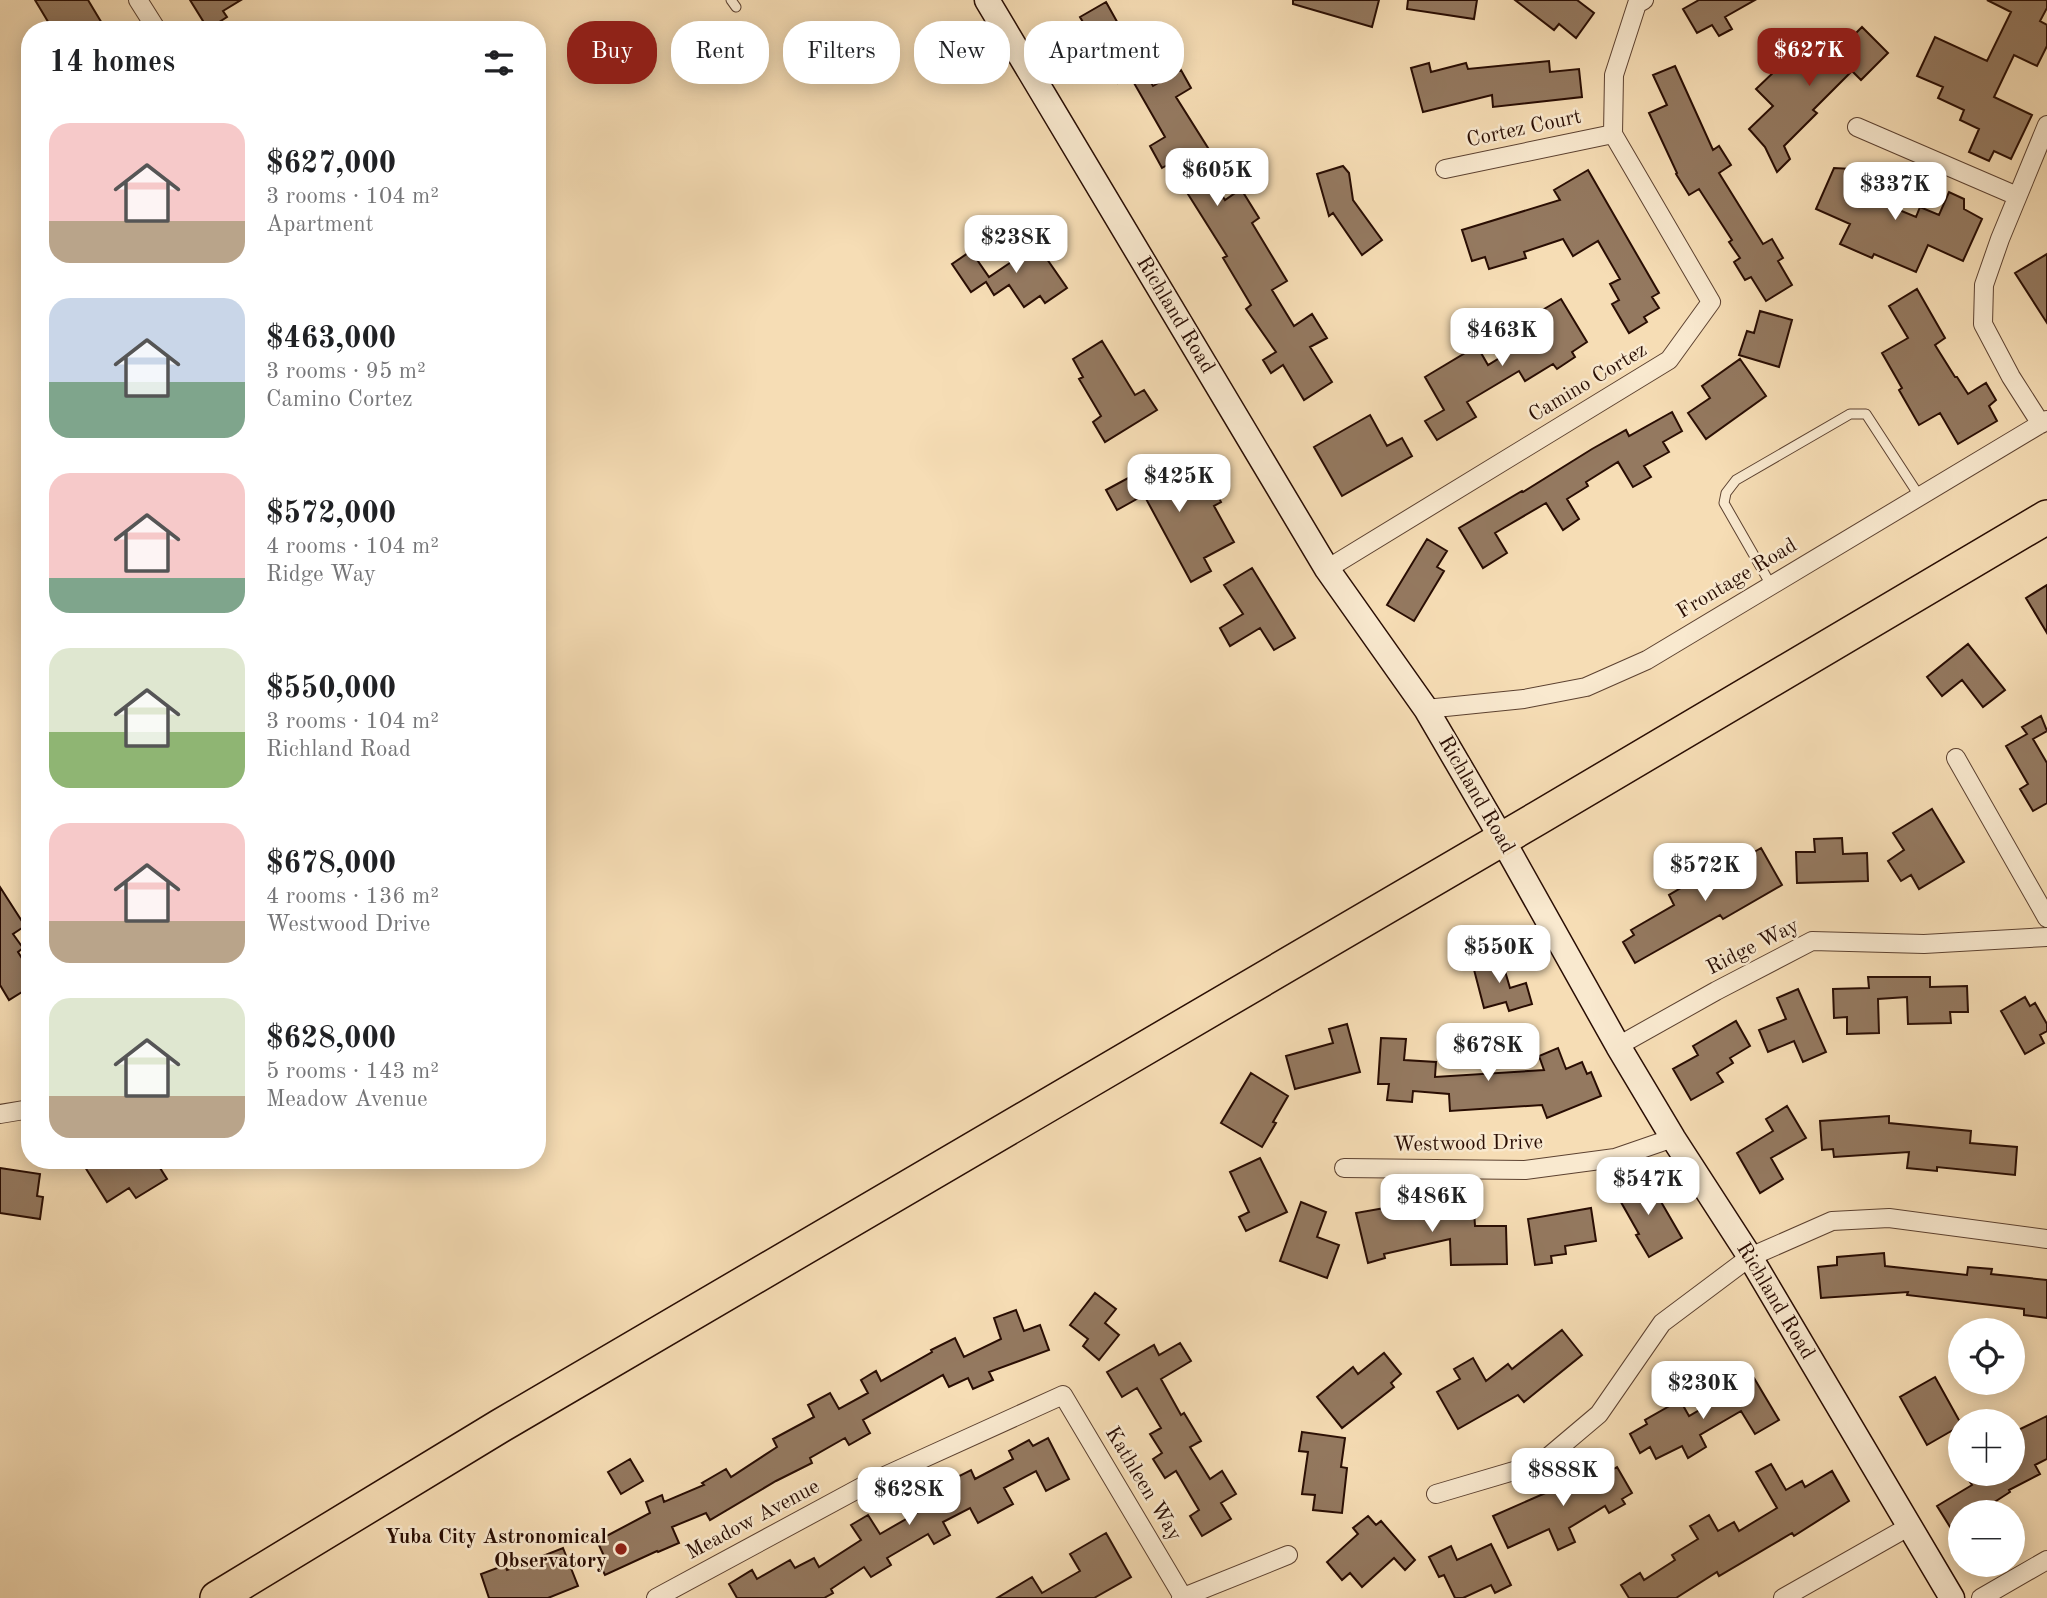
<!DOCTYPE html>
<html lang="en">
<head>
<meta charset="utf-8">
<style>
  :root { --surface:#fff; --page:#f2f2f2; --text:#202124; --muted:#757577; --accent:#8f2418 }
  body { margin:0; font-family:"Old Standard TT",serif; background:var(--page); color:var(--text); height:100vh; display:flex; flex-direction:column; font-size:26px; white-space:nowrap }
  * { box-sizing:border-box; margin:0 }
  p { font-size:23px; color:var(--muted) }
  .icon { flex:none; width:38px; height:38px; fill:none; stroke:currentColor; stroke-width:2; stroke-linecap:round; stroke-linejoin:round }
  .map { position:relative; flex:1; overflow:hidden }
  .details { position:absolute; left:21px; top:21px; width:525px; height:1148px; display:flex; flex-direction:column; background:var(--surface); border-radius:28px; box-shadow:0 4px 18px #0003 }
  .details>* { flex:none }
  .guide { position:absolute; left:567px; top:21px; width:665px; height:63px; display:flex; gap:14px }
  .fabs { position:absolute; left:1948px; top:1318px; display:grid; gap:14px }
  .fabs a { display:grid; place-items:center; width:77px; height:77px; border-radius:50%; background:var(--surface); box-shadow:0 4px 18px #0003; font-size:35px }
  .price { position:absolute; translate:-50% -60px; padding:0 16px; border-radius:14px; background:#fff; color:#222; font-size:23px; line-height:46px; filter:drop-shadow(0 2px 4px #0008) }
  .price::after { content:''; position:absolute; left:50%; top:42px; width:21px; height:16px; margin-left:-10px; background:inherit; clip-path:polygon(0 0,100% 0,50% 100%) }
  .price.active { background:var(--accent); color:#fff }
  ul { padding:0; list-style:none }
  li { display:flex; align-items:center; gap:21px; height:175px; padding:0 28px }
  li span { display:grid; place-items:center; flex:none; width:196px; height:140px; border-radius:21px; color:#555 }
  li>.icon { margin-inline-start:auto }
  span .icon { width:84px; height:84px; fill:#fffc; stroke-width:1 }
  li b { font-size:30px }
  h2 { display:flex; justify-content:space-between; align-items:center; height:84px; padding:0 28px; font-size:30px }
  .chip { padding:0 24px; border-radius:28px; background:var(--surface); box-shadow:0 4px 18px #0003; font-size:24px; line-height:63px }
  .chip.active { background:var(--accent); color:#fff }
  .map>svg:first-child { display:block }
  .building { fill:#947960; stroke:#290d03; stroke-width:2 }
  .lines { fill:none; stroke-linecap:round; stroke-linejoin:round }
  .lane-casing { stroke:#5c4130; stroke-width:11 }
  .street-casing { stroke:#5c4130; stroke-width:20 }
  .secondary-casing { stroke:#290d03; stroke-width:27 }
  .highway-casing { stroke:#290d03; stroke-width:36 }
  .lane { stroke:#f9e9cf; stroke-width:9 }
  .street { stroke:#f9e9cf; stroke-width:18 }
  .secondary { stroke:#f9e9cf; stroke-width:24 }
  .highway { stroke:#f6ddb5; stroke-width:33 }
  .poi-dot { fill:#8f2418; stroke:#f9e9cf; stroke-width:2.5 }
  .labels { text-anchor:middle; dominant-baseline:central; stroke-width:5; stroke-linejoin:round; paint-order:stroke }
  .street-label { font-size:21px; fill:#290d03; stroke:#f9e9cf }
  .poi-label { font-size:21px; font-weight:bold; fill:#290d03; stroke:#f9e9cf; text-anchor:end }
</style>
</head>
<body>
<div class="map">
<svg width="2047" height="1598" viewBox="0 0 2047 1598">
  <rect width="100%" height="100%" fill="#f6ddb5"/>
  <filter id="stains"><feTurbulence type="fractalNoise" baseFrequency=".00286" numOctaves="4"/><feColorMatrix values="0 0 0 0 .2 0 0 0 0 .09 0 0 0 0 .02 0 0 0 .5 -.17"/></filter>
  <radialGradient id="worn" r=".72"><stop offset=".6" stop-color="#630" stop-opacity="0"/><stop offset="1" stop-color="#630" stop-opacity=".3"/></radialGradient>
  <path class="building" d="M35,0H88L106,30H53Z
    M190,0H241L223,11L227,17L208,29Z
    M1293,0H1379L1372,27L1293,4Z
    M1408,0H1477L1474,19L1407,9Z
    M1515,0H1577L1594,13L1576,38L1559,24L1554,30Z
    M1699,0H1755L1725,17L1732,29L1719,36L1712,25L1697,33L1683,9Z
    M1987,0H2047V8L2040,21L2047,25V46L2037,66L2014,55L1994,97L2032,115L2011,159L1994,151L1989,161L1969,152L1979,129L1960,120L1964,110L1938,98L1943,87L1917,76L1935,37L1987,61L2011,12Z
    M1106,2L1153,86L1181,70L1191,88L1176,97L1220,167L1209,174L1225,200L1241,189L1259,218L1252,223L1287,281L1272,290L1294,326L1312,314L1327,338L1310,347L1332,382L1304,400L1283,365L1271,373L1263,360L1276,352L1246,309L1251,305L1223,258L1227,256L1169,164L1162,168L1150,146L1165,137L1130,76L1118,83L1080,17Z
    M1862,27L1888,53L1861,80L1852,71L1813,110L1817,113L1784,146L1790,159L1777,172L1765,147L1749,129L1773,106L1756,89L1814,34L1834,55Z
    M1549,61L1550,72L1579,69L1582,97L1493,107L1492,95L1423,112L1411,68L1429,63L1431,72L1466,63L1468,69Z
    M1675,66L1713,150L1719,146L1731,165L1719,173L1763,244L1772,239L1783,258L1778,261L1792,285L1766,301L1751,277L1745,280L1734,262L1740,258L1729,242L1732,240L1699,189L1689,195L1676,174L1677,173L1649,113L1667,105L1653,75Z
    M1854,165L1872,173L1864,191L1883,199L1882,203L1916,217L1920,207L1939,215L1949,192L1964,199V209L1982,219L1963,261L1928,245L1916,272L1874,254L1872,258L1840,244L1850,224L1816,209L1834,168L1852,169Z
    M1343,166L1349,173L1353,200L1382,240L1362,255L1333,213L1329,216L1317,174Z
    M1588,170L1659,293L1652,297L1659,308L1644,317L1647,322L1629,333L1612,304L1619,300L1610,284L1620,279L1598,241L1573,256L1563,239L1524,252L1526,258L1489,269L1485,257L1472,261L1462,230L1560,200L1554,190Z
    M1031,236L1067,288L1045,303L1040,296L1024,307L1009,285L994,295L986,282L971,292L952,264L971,251L989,277L1020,256L1014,247Z
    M2047,254V323L2015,273Z
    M1917,289L1945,338L1935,345L1955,377H1957L1968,394L1986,383L1996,400L1989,406L1997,421L1958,444L1940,413L1919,425L1899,390L1902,388L1882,353L1908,338L1889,306Z
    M1561,299L1587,342L1572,352L1575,357L1557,369L1553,364L1525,381L1519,371L1467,402L1476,417L1437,440L1425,421L1444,410L1425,377L1477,346L1488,365L1540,333L1533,322L1542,317L1539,312Z
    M1760,311L1792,320L1779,367L1739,355L1747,331L1754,333Z
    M1102,341L1135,395L1144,390L1157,410L1105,442L1093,422L1101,416L1079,379L1083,377L1073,359Z
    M1740,359L1766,396L1706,439L1688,413L1710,398L1702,386Z
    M1672,412L1682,431L1663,442L1669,452L1644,466L1651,477L1633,487L1618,462L1586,482L1588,486L1567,499L1579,519L1563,530L1546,503L1495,533L1507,553L1483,568L1459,528L1522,491L1523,492L1592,449L1626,430L1629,436Z
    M1370,415L1387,446L1402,438L1412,456L1342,496L1314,447Z
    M1173,458L1191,491L1210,481L1221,502L1214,506L1234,542L1204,558L1211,571L1191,582L1144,495L1117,510L1106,490L1141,471L1143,474Z
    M1427,539L1447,551L1437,567L1444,571L1414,621L1387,605Z
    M1252,568L1295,638L1274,650L1260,628L1230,646L1220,628L1243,614L1224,585Z
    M2047,585V633L2026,598Z
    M1968,644L2005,690L1983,707L1962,680L1942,696L1927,677Z
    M2041,716L2047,731L2033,739L2047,763V803L2033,811L2020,789L2028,784L2006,746L2027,734L2022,727Z
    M1932,809L1964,862L1919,889L1911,875L1901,881L1888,861L1904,850L1893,833Z
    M1842,838L1843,854L1867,853L1868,881L1797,883L1796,852H1815L1814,839Z
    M1761,848L1782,885L1723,919L1720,915L1635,963L1623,942L1634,935L1631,930L1674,905L1669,895L1722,864L1725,869Z
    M0,887L25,926L13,934L23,948L18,952L30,971V987L9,1000L0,985Z
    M1500,954L1510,988L1526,983L1532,1004L1509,1011L1506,1002L1484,1008L1472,962Z
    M1868,977H1930V987L1967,986L1968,1012H1950L1951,1023L1908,1024L1907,997L1878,999L1879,1033L1847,1034V1017L1834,1018L1833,989L1869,988Z
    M1798,989L1826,1052L1803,1062L1794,1041L1768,1052L1759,1030L1786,1019L1777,998Z
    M2025,997L2030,1006L2035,1003L2047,1024V1031L2040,1035L2044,1043L2025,1054L2001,1011Z
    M1736,1021L1750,1046L1730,1058L1733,1063L1717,1073L1723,1082L1691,1100L1673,1069L1698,1055L1693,1046Z
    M1347,1024L1360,1072L1295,1089L1286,1056L1333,1043L1329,1029Z
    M1381,1038L1406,1039L1404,1060L1436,1062L1435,1077L1544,1070L1539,1056L1558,1048L1566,1069L1582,1062L1587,1074L1591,1072L1601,1096L1547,1118L1542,1105L1450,1111L1449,1094L1413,1091L1412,1102L1387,1100L1389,1084H1378Z
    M1251,1073L1288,1096L1273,1122L1276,1123L1262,1147L1221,1123Z
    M1787,1106L1806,1138L1771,1158L1783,1179L1760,1193L1737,1153L1773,1131L1766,1119Z
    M1889,1116V1123L1971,1131L1970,1143L2017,1147L2015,1175L1937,1167V1171L1907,1168L1909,1152L1834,1157L1833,1149L1822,1150L1820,1121Z
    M1260,1158L1287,1212L1246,1231L1239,1217L1249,1212L1230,1172Z
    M96,1160H116L119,1166L128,1160H155L167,1179L136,1198L129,1188L107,1202L85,1167Z
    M0,1168L40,1174L37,1196L43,1197L40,1219L0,1213Z
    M1632,1177L1642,1194L1653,1188L1682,1238L1649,1257L1636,1235L1639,1234L1613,1188Z
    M1301,1202L1326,1212L1317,1237L1339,1245L1327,1278L1280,1261Z
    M1419,1202L1422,1212L1474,1211L1475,1226H1506L1507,1264L1451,1265L1450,1239L1384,1254L1385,1258L1368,1263L1356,1213Z
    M1591,1208L1596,1241L1565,1246L1566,1254L1551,1256L1552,1263L1535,1265L1528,1219Z
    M1884,1253L1885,1266L1967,1275L1968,1267L1992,1269L1991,1274L2047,1280V1318L2024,1315V1309L1907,1295L1908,1292L1821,1298L1818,1267L1837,1265V1257Z
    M1095,1293L1116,1309L1105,1323L1119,1335L1099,1360L1083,1346L1088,1339L1070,1325Z
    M1016,1310L1024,1331L1040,1325L1049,1350L989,1372L993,1380L973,1389L968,1378L949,1387L943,1375L863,1420L870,1433L849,1445L845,1438L810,1458L812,1463L776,1481L710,1520L706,1513L672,1527L679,1543L658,1552L657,1551L605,1575L597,1559L604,1556L597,1541L650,1513L646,1502L662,1495L664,1502L704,1485L702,1483L726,1469L731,1477L777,1447L773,1439L814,1417L808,1405L830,1393L839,1409L868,1393L861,1380L876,1371L881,1381L932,1352L931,1350L955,1338L964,1357L1001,1339L994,1318Z
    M1562,1330L1582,1355L1524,1402L1518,1395L1458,1429L1437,1392L1460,1379L1454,1369L1473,1358L1486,1381L1508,1364L1512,1369Z
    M1180,1343L1191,1361L1161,1379L1181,1415L1184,1413L1201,1441L1190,1447L1210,1479L1222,1471L1236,1494L1221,1503L1231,1519L1202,1536L1190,1516L1199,1510L1176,1471L1165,1478L1153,1459L1162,1453L1150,1434L1161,1428L1137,1388L1122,1397L1107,1372L1154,1345L1159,1355Z
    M1384,1353L1401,1374L1391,1383L1394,1387L1342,1428L1317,1397L1353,1367L1358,1374Z
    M1935,1377L1960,1422V1426L1927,1445L1900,1397Z
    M1754,1378L1779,1420L1755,1434L1741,1411L1700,1435L1706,1447L1688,1458L1682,1446L1656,1459L1650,1447L1640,1453L1630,1434L1647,1424L1645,1420L1680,1400L1689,1416Z
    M2047,1416V1459L2035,1465L2040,1474L2009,1490L2010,1492L1979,1512H1960V1543L1937,1506L1972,1485L1965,1474H2012V1433Z
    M1302,1432L1345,1438L1341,1467L1347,1468L1342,1513L1313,1510L1315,1495L1302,1494L1308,1452L1299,1451Z
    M1048,1438L1069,1479L1046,1491L1036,1471L1004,1488L1013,1504L978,1523L970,1508L943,1522L950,1535L934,1544L928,1534L887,1558L891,1565L871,1577L864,1567L831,1589L833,1593L824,1598H737L729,1584L752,1570L757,1579L790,1560L795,1568L814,1558L819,1567L861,1540L851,1525L868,1515L880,1534L920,1511L910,1493L928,1483L932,1490L971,1470L975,1479L1013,1459L1009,1451L1029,1440L1033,1446Z
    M630,1459L643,1481L621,1494L608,1472Z
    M1771,1464L1786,1490L1802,1481L1805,1487L1832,1471L1849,1501L1794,1536L1792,1533L1719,1576L1717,1572L1676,1598H1629L1621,1585L1640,1573L1644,1580L1675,1560L1672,1555L1698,1539L1690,1526L1709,1515L1718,1531L1734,1522L1739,1531L1777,1508L1756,1472Z
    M1617,1467L1632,1493L1622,1499L1625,1504L1609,1513L1605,1506L1569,1528L1575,1542L1558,1550L1549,1529L1508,1548L1493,1516L1550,1491L1587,1469L1593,1481Z
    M1368,1516L1376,1525L1381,1521L1415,1560L1405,1570L1394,1558L1362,1587L1350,1573L1342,1580L1327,1562L1358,1534L1353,1528Z
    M1106,1533L1131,1577L1094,1598H997L1032,1577L1042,1593L1080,1571L1070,1554Z
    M1491,1544L1511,1585L1495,1593L1491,1585L1463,1598H1455L1444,1575L1439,1577L1429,1557L1451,1546L1457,1560Z
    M563,1548L578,1586L548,1598H489L481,1574L505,1565L507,1570Z"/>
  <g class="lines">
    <g class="lane-casing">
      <path id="lane" d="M731,0L736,7
        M1771,585L1724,503L1726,493L1736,480L1850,414H1866L1920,497"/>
    </g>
    <g class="street-casing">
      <path id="street" d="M138,0L157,30
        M1857,127L2017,196
        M1445,169L1613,134
        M2041,424L2011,377L1983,324L1984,285L2000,239L2047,125
        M1327,569L1669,360L1711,302L1613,134L1614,75L1637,4L1644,0
        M1426,709L1524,699L1586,687L1647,660L2047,420
        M1956,758L2047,918
        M1618,1046L1716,991L1812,941L1924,944L2047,937
        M0,1114L30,1109
        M1344,1168L1525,1170L1615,1158L1673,1138
        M1436,1494L1541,1463L1599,1414L1662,1323L1750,1257L1832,1221L1889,1218L2047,1239
        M656,1598L867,1484L1063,1395L1183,1597
        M1181,1598L1288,1555
        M1783,1598L1910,1526
        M1981,1598L2047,1560"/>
    </g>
    <g class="secondary-casing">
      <path id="secondary" d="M987,0L1327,569L1426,709L1502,839L1618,1046L1673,1138L1750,1257L1952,1598"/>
    </g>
    <g class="highway-casing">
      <path id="highway" d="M217,1598L500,1426L1538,818L2047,517"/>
    </g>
    <use href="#lane" class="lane"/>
    <use href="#street" class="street"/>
    <use href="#secondary" class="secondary"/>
    <use href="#highway" class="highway"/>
  </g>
  <circle class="poi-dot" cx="621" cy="1549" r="7"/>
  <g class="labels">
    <g class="street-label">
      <text transform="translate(1524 129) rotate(-12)">Cortez Court</text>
      <text transform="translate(1175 315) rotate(59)">Richland Road</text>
      <text transform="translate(1588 383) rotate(-31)">Camino Cortez</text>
      <text transform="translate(1737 579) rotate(-31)">Frontage Road</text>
      <text transform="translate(1476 795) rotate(60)">Richland Road</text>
      <text transform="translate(1753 947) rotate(-27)">Ridge Way</text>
      <text transform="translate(1468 1144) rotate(-1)">Westwood Drive</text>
      <text transform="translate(1775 1301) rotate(59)">Richland Road</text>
      <text transform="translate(1143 1484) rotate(59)">Kathleen Way</text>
      <text transform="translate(753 1520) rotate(-28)">Meadow Avenue</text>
    </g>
    <g class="poi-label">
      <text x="607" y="1537">Yuba City Astronomical<tspan x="607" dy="24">Observatory</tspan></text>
    </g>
  </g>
  <rect width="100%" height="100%" filter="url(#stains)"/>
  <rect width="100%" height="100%" fill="url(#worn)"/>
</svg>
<div class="fabs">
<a><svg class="icon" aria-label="locate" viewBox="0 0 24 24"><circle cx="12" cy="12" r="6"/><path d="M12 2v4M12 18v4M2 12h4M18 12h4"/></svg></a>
<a>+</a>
<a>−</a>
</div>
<b class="price active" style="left:1809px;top:88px">$627K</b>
<b class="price" style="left:1217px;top:208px">$605K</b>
<b class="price" style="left:1895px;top:222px">$337K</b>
<b class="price" style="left:1016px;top:275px">$238K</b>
<b class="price" style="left:1502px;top:368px">$463K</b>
<b class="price" style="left:1179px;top:514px">$425K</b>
<b class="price" style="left:1705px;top:903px">$572K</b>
<b class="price" style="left:1499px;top:985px">$550K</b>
<b class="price" style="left:1488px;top:1083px">$678K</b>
<b class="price" style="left:1648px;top:1217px">$547K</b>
<b class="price" style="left:1432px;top:1234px">$486K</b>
<b class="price" style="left:1703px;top:1421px">$230K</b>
<b class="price" style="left:1563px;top:1508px">$888K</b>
<b class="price" style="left:909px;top:1527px">$628K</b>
<div class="guide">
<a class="chip active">Buy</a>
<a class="chip">Rent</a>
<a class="chip">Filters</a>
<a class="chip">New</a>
<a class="chip">Apartment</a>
</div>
<section class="details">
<h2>14 homes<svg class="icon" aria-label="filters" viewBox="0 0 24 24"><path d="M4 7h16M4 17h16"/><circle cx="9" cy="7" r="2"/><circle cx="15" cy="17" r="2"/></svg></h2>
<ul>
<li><span style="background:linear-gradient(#f6c9c9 70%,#b9a48a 0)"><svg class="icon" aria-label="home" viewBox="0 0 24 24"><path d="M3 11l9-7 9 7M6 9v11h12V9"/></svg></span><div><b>$627,000</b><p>3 rooms · 104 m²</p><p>Apartment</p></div></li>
<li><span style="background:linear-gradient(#c9d6e8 60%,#7fa58c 0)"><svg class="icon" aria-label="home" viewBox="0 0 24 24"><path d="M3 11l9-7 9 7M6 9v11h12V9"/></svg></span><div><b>$463,000</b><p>3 rooms · 95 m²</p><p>Camino Cortez</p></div></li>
<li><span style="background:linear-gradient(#f6c9c9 75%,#7fa58c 0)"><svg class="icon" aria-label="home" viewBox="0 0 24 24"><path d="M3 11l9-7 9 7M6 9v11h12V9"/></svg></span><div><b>$572,000</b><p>4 rooms · 104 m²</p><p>Ridge Way</p></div></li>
<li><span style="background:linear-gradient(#dfe7d0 60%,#8fb573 0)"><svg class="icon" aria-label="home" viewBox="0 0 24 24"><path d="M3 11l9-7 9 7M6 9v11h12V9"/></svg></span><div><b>$550,000</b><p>3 rooms · 104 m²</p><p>Richland Road</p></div></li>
<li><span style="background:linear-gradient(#f6c9c9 70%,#b9a48a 0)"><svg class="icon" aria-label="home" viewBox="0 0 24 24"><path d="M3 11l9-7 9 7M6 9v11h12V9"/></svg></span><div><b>$678,000</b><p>4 rooms · 136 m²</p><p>Westwood Drive</p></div></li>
<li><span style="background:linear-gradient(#dfe7d0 70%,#b9a48a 0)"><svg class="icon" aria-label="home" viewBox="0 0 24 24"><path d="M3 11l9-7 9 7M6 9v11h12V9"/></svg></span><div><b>$628,000</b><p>5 rooms · 143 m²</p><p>Meadow Avenue</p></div></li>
</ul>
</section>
</div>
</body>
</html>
